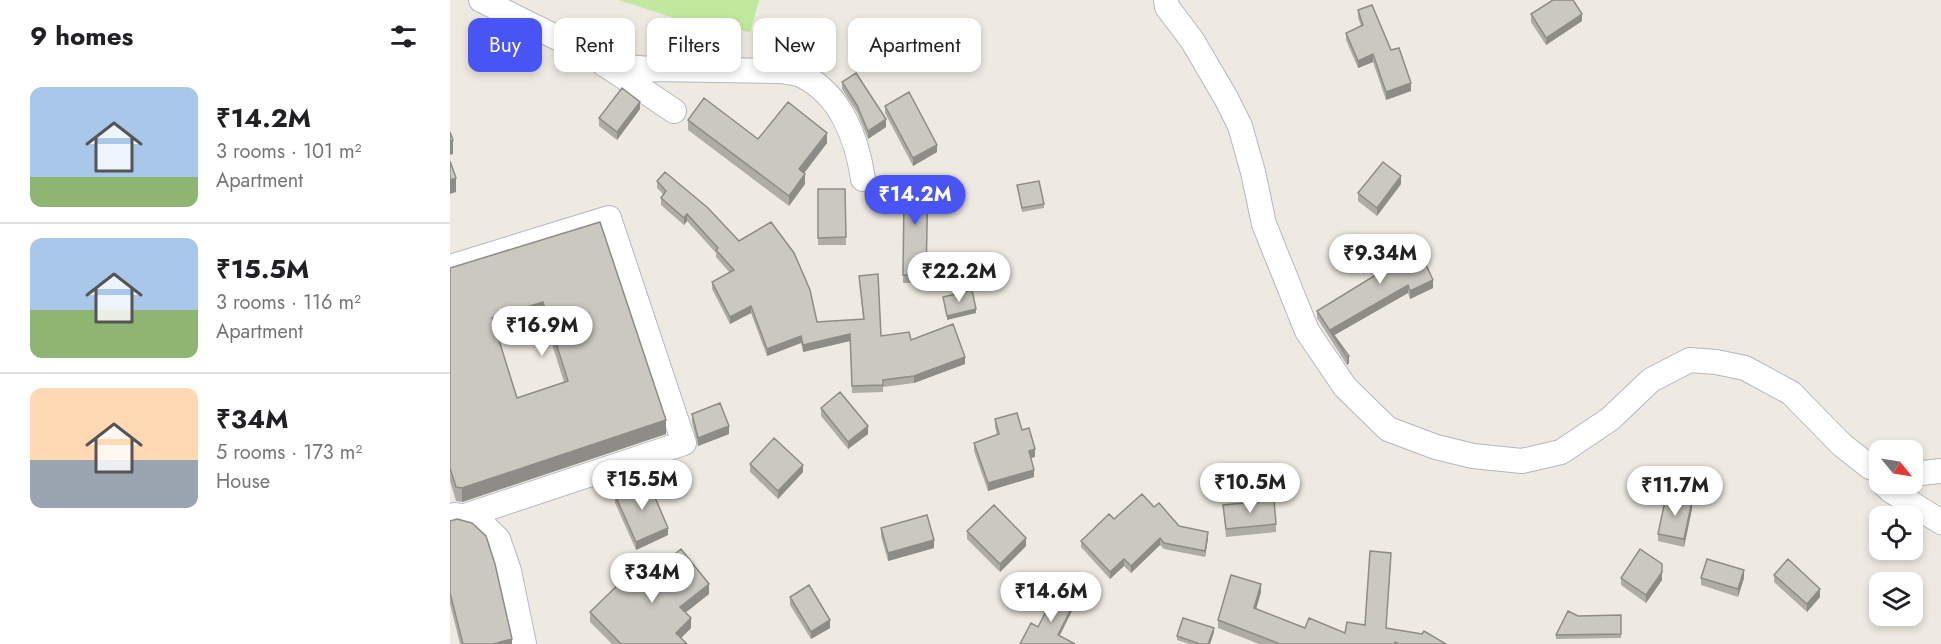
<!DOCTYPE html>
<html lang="en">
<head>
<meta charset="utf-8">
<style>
  :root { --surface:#fff; --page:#f2f2f2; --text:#202124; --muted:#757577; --line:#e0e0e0; --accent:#4954f4 }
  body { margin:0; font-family:Jost,sans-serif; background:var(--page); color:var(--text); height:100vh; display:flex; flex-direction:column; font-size:22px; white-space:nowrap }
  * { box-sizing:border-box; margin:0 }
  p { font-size:20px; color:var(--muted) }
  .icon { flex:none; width:33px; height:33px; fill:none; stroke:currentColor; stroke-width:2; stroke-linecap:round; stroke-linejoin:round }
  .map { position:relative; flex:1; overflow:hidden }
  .side { display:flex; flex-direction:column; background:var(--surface); width:450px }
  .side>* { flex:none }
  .top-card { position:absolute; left:18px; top:18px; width:570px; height:54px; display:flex; gap:12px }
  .needle { width:39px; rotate:120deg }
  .tools { position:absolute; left:1419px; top:440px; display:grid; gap:12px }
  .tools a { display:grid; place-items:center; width:54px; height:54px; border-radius:12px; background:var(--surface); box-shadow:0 3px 9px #0003; font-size:30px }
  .price { position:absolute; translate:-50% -51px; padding:0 14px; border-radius:21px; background:#fff; color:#222; font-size:20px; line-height:39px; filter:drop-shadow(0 2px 3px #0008) }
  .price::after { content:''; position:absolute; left:50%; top:36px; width:18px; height:14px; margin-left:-9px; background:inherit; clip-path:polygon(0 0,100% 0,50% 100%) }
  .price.on { background:var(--accent); color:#fff }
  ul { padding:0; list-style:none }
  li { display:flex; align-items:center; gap:18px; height:150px; padding:0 30px }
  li+li { border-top:2px solid var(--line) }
  li span { display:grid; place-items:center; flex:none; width:168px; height:120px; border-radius:12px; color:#555 }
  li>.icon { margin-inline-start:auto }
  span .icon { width:72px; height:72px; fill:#fffc; stroke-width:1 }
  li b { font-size:26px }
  h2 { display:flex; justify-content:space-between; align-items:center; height:72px; padding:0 30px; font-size:26px }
  .pill { padding:0 21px; border-radius:12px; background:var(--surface); box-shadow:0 3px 9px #0003; font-size:21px; line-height:54px }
  .pill.on { background:var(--accent); color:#fff }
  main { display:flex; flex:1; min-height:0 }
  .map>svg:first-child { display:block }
  .pitch { fill:#c0e99d }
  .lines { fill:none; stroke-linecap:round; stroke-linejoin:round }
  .minor-casing { stroke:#b5b6c0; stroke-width:26 }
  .minor { stroke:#fff; stroke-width:24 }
  .wall { fill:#aeaca4; fill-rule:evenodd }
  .shaded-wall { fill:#8d8c86 }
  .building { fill:#cac8bf; stroke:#8d8c86; stroke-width:1.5; fill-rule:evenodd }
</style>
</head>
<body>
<main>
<section class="side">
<h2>9 homes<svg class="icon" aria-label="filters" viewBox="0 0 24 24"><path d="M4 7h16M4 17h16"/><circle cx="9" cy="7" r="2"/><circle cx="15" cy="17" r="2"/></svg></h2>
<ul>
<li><span style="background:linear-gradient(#a9c7e8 75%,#8fb573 0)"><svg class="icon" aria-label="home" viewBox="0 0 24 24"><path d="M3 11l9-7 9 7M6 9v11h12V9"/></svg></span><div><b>₹14.2M</b><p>3 rooms · 101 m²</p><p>Apartment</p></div></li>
<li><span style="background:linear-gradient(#a9c7e8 60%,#8fb573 0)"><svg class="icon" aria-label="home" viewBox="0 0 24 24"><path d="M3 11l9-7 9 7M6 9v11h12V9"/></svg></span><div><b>₹15.5M</b><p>3 rooms · 116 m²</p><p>Apartment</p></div></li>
<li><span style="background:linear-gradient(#ffd9b3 60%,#9aa5b1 0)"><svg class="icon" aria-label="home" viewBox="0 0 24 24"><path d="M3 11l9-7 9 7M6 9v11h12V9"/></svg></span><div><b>₹34M</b><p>5 rooms · 173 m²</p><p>House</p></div></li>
</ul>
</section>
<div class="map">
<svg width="1491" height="644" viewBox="0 0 1491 644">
  <rect width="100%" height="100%" fill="#eeeae1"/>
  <path class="pitch" d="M169,0H309L300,32L224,18Z"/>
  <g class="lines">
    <g class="minor-casing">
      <path id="minor" d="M31,0L138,53L224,111
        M716,0L717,7L742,40L776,98L790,126L803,172L814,224L857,331L895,387L938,429L986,447L1023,456L1072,461L1111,452L1160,419L1201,380L1240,360L1266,362L1295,368L1341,393L1392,445L1420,467L1430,470
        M155,65L200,69L330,71C338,72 347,73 353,76C391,95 407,139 413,179
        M0,267L159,218L234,443L15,516
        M1462,474L1491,471
        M1433,483L1440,490L1491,522
        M5,515L29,521L48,539L59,571L74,644"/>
    </g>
    <use href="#minor" class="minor"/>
  </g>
  <path class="wall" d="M908,10L941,50L961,91L936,100L923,62L908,68L896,40V33L911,26L908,18Z
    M1081,14L1132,21L1096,45L1081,22Z
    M392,82L436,127L418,139L407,112L392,89Z
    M435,106L487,152L463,166L435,113Z
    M190,109L167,140L149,126V118Z
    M238,120L308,139L377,143L354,173L355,184L339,206L238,130Z
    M447,178L478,179L476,283H453L454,198L447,186Z
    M207,181L289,241L367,322L413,319L409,276L431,336L461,340L515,364L464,383L433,387V392L402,393L400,341L353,352L351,343L317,356L301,313L280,324L262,289V282L280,273L266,257V253L237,221L234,225L211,205V198L213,194L207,188Z
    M951,184L927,216L908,201V193Z
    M567,185L594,204V208L572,212Z
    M368,189H395L396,245H368Z
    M150,222L216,434L12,502L6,501L0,481V268ZM93,316L114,382L67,398L46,331Z
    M939,246L983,288L960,299L958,293L884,335L899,356V363L897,365L867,318V311L944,263L939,254Z
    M371,408L418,434L398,449L371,416Z
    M242,414L279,434L248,446L242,422Z
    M545,419L572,430L585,457L581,458L584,477L538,491L524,451V443L547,435L545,427Z
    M300,464L353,472L328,499L300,472Z
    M165,495L218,535L186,550L165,503Z
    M773,505L826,524V532L776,537Z
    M704,507L729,526L758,538L755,557L714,549L710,545L681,573L674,566L660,579L631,547V541L664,519Z
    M1242,509L1234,547L1208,541V534Z
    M0,521L62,644H10L0,604Z
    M431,528L484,548L438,561L431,536Z
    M517,531L576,546L550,572L517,539Z
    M941,561L936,628L996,644H809L768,628V620L811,592L806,609L855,628L895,633L915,625Z
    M1324,575L1370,597L1357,612L1324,582Z
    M1171,578L1212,580L1196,603L1171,585Z
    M1251,578H1294L1288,597L1251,585Z
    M183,588L259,594L235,613L241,628L231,638L237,644H162L140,622V612Z
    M340,597L380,628L361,639L340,605Z
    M1171,615V638L1106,639V635L1128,616Z
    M764,632L760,644H739L727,640V636Z"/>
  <path class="shaded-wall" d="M1132,14V21L1096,45V38Z
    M923,54V62L908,68V61Z
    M961,83V91L936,100V92Z
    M190,102V109L167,140V132Z
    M436,119V127L418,139V131Z
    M377,133V143L349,180V169Z
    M3,140V154L0,155V141Z
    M487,145V152L463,166V158Z
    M355,174V184L339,206V196Z
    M951,176V184L927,216V208Z
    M6,178V192L0,194V180Z
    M237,214V221L234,225V218Z
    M983,280V288L960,299V291Z
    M958,285V293L883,336L880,330Z
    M93,302V316L42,332V318Z
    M301,306V313L280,324V317Z
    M526,309V313L497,320V316Z
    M400,334V341L353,352V345Z
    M351,336V343L317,356V349Z
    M899,356V363L897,365V357Z
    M515,357V364L464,383V376Z
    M216,420V434L12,502V488Z
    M279,426V434L248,446V438Z
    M418,426V434L398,449V442Z
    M585,449V457L579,458V451Z
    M353,465V472L328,499V491Z
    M584,470V477L538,491V483Z
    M1242,501V509L1234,547V539Z
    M218,528V535L186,550V542Z
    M758,532V538L755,557V551Z
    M576,538V546L550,572V564Z
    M710,538V545L681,573V566Z
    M484,540V548L438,561V553Z
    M674,559V566L660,579V572Z
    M1294,570V578L1288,597V589Z
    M1212,572V580L1196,603V595Z
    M259,584V594L230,617V607Z
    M811,584V592L804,616V608Z
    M1370,589V597L1357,612V604Z
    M626,599V603L608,639V635Z
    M241,618V628L226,643V633Z
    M380,620V628L361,639V632Z
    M764,628V632L760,644H758Z
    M62,639V644H43Z"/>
  <path class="building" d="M1103,0H1123L1132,14L1096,38L1081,14Z
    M922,5L941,50L949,48L961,83L936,92L923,54L908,61L896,33L913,25L908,10Z
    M406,73L436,119L418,131L407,105L392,82Z
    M172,88L190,102L167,132L149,118Z
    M459,92L487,145L463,158L435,106Z
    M254,98L308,139L338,102L377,133L349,169L355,174L339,196L238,120Z
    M0,132L3,140L0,141Z
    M0,161L6,178L0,180Z
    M933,162L951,176L927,208L908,193Z
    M215,172L258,208L289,241L321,222L344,253L351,269L360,290L367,322L414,319L409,276L428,274L431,336L459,332L461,340L503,324L515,357L464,376L433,380V385L402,386L400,334L353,345L351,336L317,349L301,306L280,317L262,282L284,270L266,250L268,248L237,214L234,218L211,198L216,191L207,181Z
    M447,178L478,179L476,275H453L454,197L464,204Z
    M589,181L594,204L572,208L567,185Z
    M368,189H395L396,237L368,238Z
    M150,222L216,420L12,488L6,487L0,468V268ZM93,302L118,381L67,398L42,318Z
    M962,235L983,280L960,291L958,285L880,330L899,356L897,357L867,311L947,262L939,246Z
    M522,290L526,309L497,316L493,297Z
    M390,392L418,426L398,442L371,408Z
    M270,403L279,426L248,438L242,414Z
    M567,413L572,430L579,428L585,449L579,451L584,470L538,483L524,443L549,434L545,419Z
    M324,438L353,465L328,491L300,464Z
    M198,481L218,528L186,542L165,495Z
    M692,494L704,507L709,503L729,526L758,532L755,551L714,543L710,538L681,566L674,559L660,572L631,541L659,514L664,519Z
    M1216,496L1242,501L1234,539L1208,534Z
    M824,500L826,524L776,529L773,505Z
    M544,505L576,538L550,564L517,531Z
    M477,515L484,540L438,553L431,528Z
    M7,519L22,523L36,536L45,564L62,639L43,644H13L0,593V521Z
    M231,549L259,584L230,607L241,618L226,633L237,644H171L140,612L174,579L183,588Z
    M1190,549L1212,564V572L1196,595L1171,578Z
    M920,551L941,553L936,628L972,634L974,631L996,644H949L945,642V644H830L768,620L781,575L811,584L804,608L855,628L859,618L895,633L897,622L915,625Z
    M1257,559L1294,570L1288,589L1251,578Z
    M1338,559L1370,589L1357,604L1324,575Z
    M359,585L380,620L361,632L340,597Z
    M607,590L626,599L608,635L625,644H570L581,623L588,627Z
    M1118,611L1128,616L1171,615V634L1106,635Z
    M733,618L764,628L758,644H750L727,636Z"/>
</svg>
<div class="tools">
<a><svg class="needle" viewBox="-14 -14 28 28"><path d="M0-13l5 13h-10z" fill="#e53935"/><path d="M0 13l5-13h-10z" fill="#757577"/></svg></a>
<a><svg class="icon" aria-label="locate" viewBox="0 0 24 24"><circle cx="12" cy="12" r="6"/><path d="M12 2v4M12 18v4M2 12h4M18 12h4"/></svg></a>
<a><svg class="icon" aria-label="layers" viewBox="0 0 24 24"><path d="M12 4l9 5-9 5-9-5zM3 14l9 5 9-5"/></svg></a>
</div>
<b class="price on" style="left:465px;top:226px">₹14.2M</b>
<b class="price" style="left:930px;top:285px">₹9.34M</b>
<b class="price" style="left:509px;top:303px">₹22.2M</b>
<b class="price" style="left:92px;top:357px">₹16.9M</b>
<b class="price" style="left:192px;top:511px">₹15.5M</b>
<b class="price" style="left:800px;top:514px">₹10.5M</b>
<b class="price" style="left:1225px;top:517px">₹11.7M</b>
<b class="price" style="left:202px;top:604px">₹34M</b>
<b class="price" style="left:601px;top:623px">₹14.6M</b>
<div class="top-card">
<a class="pill on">Buy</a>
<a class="pill">Rent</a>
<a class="pill">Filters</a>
<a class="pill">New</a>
<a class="pill">Apartment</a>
</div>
</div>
</main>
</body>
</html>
